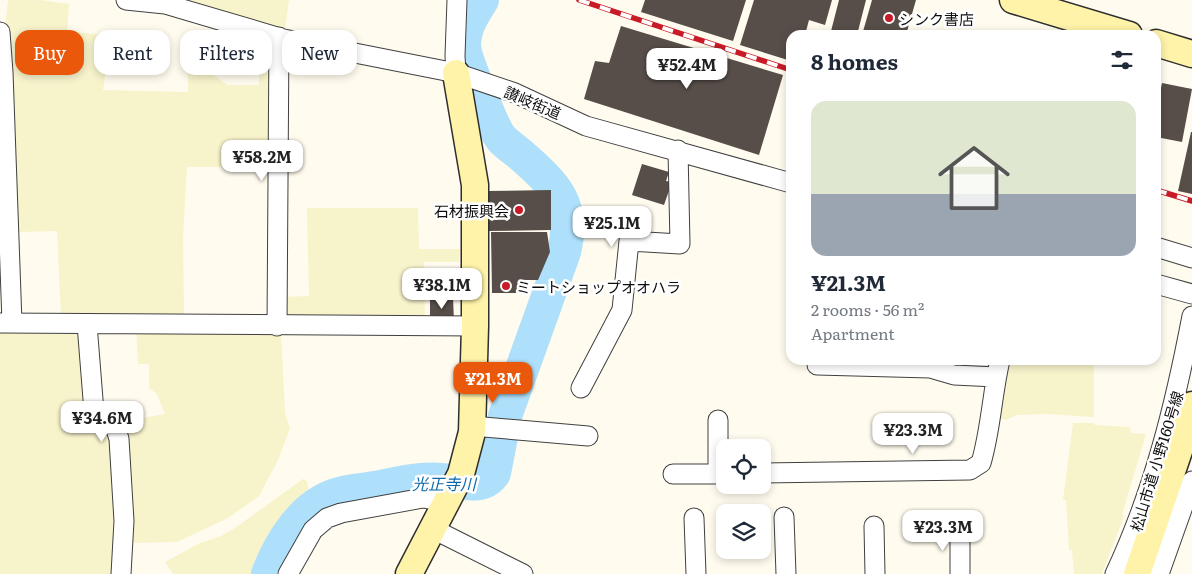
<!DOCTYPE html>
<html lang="en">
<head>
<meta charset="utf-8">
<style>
  :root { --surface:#fff; --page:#f6f6f7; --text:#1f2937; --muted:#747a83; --accent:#ea580c }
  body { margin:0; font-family:Literata,"Noto Sans JP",serif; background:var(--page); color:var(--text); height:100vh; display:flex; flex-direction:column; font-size:19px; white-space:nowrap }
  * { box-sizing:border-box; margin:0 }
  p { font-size:16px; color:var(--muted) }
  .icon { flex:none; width:28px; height:28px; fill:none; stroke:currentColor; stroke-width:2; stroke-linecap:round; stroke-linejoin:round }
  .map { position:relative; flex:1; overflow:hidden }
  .panel { position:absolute; left:786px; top:30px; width:375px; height:335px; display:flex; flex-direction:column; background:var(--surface); border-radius:15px; box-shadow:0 2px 8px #0003 }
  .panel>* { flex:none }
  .hud { position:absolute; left:15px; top:30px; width:475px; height:45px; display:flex; gap:10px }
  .fabs { position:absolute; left:716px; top:439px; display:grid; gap:10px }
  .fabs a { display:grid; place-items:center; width:55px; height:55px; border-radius:10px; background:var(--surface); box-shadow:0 2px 8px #0003; font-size:25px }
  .price { position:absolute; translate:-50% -42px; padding:0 11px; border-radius:10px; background:#fff; color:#222; font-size:16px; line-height:32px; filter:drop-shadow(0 1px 2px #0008) }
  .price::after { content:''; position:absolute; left:50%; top:30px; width:15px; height:11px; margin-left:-8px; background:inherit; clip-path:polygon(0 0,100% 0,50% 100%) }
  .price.selected { background:var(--accent); color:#fff }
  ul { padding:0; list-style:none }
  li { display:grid; align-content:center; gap:10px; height:265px; padding:0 25px }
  li span { display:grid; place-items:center; height:155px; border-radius:15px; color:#555 }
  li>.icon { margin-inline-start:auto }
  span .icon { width:90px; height:90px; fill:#fffc; stroke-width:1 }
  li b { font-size:21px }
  h2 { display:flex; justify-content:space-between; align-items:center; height:60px; padding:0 25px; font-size:21px }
  .chip { padding:0 18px; border-radius:15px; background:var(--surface); box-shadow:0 2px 8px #0003; font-size:18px; line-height:45px }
  .chip.selected { background:var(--accent); color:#fff }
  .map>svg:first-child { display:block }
  .farmland { fill:#f7f3cb }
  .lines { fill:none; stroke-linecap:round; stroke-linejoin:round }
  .river { stroke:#aee0fb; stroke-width:34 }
  .building { fill:#574e49 }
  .street-casing { stroke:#404040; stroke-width:21 }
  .secondary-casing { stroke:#2f2f2f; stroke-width:29 }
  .street { stroke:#fff; stroke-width:19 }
  .secondary { stroke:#fff3a9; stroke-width:26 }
  .rail-casing { stroke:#c81a27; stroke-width:5.5 }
  .rail { stroke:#fff; stroke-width:4; stroke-dasharray:11; stroke-linecap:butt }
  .poi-dot { fill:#c81a27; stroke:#fff; stroke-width:2 }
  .labels { text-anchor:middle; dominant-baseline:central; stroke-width:5; stroke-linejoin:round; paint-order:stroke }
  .poi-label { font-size:15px; fill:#0d0d0d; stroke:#fff; text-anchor:start }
  .street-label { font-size:15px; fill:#0d0d0d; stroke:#fff }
  .water-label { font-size:16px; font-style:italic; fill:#0d69a9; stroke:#fff }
</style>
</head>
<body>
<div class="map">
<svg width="1192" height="574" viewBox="0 0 1192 574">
  <rect width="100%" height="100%" fill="#fffbee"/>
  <path class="farmland" d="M8,0H40L69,4L67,31L112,36L103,90L188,92V73L208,71L227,85H259V40L274,45V167H187L183,236L184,317H61L57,231L16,232L5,29Z
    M181,0H289L285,30Z
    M307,208H418L419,249H460L459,262H424L425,320L284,319L283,297L309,296Z
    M0,328H76L81,334L85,415L107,429L110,437L118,532L113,574H0Z
    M136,329L281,332L285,413L290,428L278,460L259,496L228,518L177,542L131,543L122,422L165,414L157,394L149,388V364H138Z
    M1008,360H1094V417L1048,414L1016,415L1007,420L1001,419L998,415Z
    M1073,423H1093L1095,425L1130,427L1131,433L1146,434L1122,515L1124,516L1102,574H1074L1072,550H1069L1066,500H1063Z
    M303,479L307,481L310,496L296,506L271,538L254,574H173L165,562L198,544L221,536L235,528Z"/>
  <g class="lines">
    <path class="river" d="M268,574C280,543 302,506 336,495C350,490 366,490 381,487C401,483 421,478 442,480C461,481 482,491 494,473L505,416L564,252C576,204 555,185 521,155C515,150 506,144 501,138C493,128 464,57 464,45C464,28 473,14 482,0"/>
  </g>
  <path class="building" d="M645,0H746L733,41L641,12Z
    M754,0H832L825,25L809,20L805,35H791V61L740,45Z
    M839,0H866L857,35H830Z
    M872,0H916L906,35H862Z
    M621,26L783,75L759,155L584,99L595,61L609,63Z
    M1162,83L1192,89L1182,142L1156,137V112Z
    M1191,132H1192V194L1178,191Z
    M642,164L669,172L666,181L672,182L664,205L632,195Z
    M551,190V230L487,231V191Z
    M491,232H547L550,252L538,280H519V293H492Z
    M430,296H453L454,323H430Z"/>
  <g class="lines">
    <g class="street-casing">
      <path id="street" d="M126,0L165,4L284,39L456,73L515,93L586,126L791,183
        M0,32L3,72L12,323
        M456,73L455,56L457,0
        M1156,247L1192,258
        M1156,284L1192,294
        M0,323L475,326
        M87,324L94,412L116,429L119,439L124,521L121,574
        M277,326L279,37
        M817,365L930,368L954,375L996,377
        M581,388L622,310L629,241L680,244L678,150
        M718,420V474
        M472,426L588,436
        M762,473L970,470L981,463C991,429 992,394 1000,360
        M673,474H725
        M784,517L786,574
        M694,518L696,574
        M874,526L875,574
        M433,529L523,574
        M960,529V574
        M288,574L313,530L327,518L341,513L423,498L446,502
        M1115,574C1154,491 1175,405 1192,316
        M1159,574L1192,481"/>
    </g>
    <g class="secondary-casing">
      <path id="secondary" d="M1013,0L1129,35
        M1156,43L1192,54
        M409,574L461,474L472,432L475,326V185L456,73
        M1137,574L1180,448L1192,405"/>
    </g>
    <use href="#street" class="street"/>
    <use href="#secondary" class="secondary"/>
    <g class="rail-casing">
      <path id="rail" d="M579,0L791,70
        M1156,190L1192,201"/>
    </g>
    <use href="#rail" class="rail"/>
  </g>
  <g class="poi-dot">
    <circle cx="889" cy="18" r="5"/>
    <circle cx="519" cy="210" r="5"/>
    <circle cx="506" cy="286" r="5"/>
  </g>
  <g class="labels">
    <g class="poi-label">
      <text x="899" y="18">シンク書店</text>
      <text x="509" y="210" text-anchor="end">石材振興会</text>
      <text x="516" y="286">ミートショップオオハラ</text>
    </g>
    <g class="street-label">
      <text transform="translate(533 102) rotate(23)">讃岐街道</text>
      <text transform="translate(1156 461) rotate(-73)">松山市道 小野160号線</text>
    </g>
    <g class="water-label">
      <text x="444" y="483">光正寺川</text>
    </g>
  </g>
</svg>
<div class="fabs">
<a><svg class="icon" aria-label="locate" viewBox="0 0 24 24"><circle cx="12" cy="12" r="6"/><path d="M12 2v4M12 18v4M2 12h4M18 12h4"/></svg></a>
<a><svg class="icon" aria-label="layers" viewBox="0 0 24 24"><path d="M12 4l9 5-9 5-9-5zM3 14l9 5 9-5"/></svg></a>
</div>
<b class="price" style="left:687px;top:90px">¥52.4M</b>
<b class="price" style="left:262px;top:182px">¥58.2M</b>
<b class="price" style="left:612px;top:248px">¥25.1M</b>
<b class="price" style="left:442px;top:310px">¥38.1M</b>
<b class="price selected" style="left:493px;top:404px">¥21.3M</b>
<b class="price" style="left:102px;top:443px">¥34.6M</b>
<b class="price" style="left:913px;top:455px">¥23.3M</b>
<b class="price" style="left:943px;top:552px">¥23.3M</b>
<div class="hud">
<a class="chip selected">Buy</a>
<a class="chip">Rent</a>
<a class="chip">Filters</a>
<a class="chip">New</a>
</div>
<section class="panel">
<h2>8 homes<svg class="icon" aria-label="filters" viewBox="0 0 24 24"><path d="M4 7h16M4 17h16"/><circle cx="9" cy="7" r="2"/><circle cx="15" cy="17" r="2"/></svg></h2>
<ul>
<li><span style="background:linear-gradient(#dfe7d0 60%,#9aa5b1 0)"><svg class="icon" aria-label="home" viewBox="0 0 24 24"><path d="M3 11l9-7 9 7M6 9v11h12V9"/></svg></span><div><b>¥21.3M</b><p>2 rooms · 56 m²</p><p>Apartment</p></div></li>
</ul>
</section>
</div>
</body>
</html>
